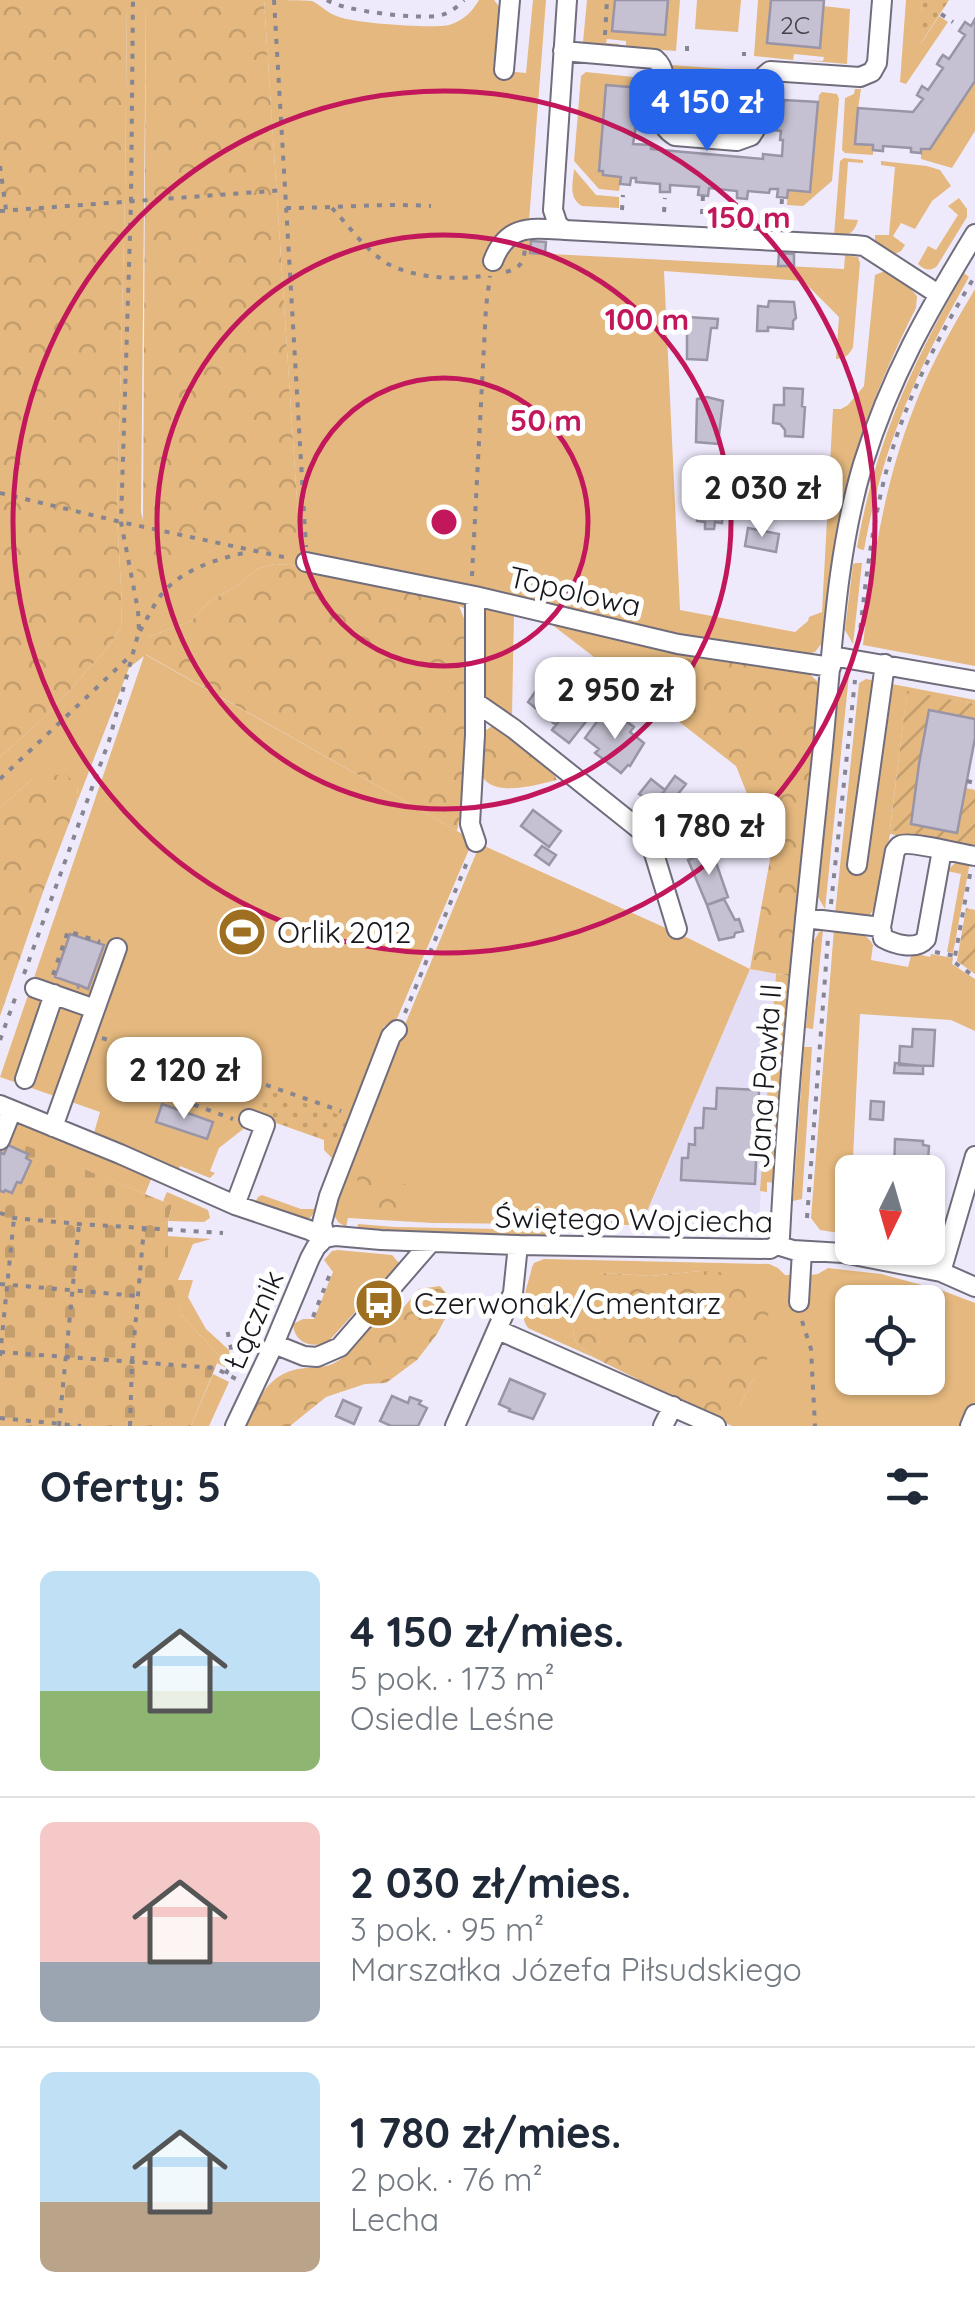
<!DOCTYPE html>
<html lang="pl">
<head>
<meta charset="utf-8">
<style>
  :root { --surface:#fff; --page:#f2f2f3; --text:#1f2937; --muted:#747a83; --line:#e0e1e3; --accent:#2563eb }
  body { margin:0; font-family:Quicksand,sans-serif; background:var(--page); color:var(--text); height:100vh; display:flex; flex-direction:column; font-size:38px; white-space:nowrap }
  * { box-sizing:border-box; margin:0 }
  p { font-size:32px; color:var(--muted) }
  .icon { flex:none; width:55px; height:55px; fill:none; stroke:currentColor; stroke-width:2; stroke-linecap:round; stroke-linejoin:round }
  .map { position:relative; height:1426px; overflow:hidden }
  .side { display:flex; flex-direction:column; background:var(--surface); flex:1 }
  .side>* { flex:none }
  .needle { width:65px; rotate:185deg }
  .fabs { position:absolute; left:835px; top:1155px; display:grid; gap:20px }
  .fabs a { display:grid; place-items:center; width:110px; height:110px; border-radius:15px; background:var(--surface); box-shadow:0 2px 8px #0004; font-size:50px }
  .price { position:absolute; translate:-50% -85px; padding:0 22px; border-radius:20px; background:#fff; color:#222; font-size:32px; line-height:65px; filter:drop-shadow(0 2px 5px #0008) }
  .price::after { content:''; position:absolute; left:50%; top:60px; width:30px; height:22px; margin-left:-15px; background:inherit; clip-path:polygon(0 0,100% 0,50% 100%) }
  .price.on { background:var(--accent); color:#fff }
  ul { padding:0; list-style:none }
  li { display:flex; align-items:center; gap:30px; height:250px; padding:0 40px }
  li+li { border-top:2px solid var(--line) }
  li span { display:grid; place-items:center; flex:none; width:280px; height:200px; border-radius:15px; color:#555 }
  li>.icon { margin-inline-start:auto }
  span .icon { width:120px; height:120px; fill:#fffc; stroke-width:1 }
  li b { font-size:42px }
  h2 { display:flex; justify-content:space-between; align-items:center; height:120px; padding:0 40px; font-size:42px }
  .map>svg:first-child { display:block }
  .built { fill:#e3ddf6 }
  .grass { fill:#e4b87e; fill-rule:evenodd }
  .forest { fill:url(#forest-crowns) }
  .cemetery { fill:url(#cemetery-stones) }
  .park { fill:url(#park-dots) }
  .garden { fill:url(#garden-furrows) }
  .building { fill:#c5c1d2; stroke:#9995a6; stroke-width:2.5 }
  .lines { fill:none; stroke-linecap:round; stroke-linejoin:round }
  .minor-casing { stroke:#716d7c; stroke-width:22 }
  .path { stroke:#878591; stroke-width:4; stroke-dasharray:5 8; stroke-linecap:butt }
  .minor { stroke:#fff; stroke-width:18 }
  .ring { fill:none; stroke:#c2185b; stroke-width:5 }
  .labels { text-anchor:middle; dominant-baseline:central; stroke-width:10; stroke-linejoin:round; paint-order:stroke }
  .number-label { font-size:25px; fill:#43424a }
  .street-label { font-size:30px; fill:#18171d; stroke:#fff }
  .poi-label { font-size:30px; fill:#18171d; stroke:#fff; text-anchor:start }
  .centre { fill:#c2185b; stroke:#fff; stroke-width:5 }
  .ring-label { font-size:30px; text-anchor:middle; font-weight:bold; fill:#c2185b; stroke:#fff; stroke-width:10; stroke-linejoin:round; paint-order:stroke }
</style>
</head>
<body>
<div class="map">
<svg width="975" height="1426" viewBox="0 0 975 1426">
  <defs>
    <pattern id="forest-crowns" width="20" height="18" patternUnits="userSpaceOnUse" patternTransform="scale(2.5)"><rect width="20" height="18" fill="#e4b87e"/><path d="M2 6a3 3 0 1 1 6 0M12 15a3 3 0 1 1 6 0" fill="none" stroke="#c39d6c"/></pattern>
    <pattern id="cemetery-stones" width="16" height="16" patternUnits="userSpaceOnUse" patternTransform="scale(2.5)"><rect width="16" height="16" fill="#e4b87e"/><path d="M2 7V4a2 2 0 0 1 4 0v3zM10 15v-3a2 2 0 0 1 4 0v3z" fill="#c39d6c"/></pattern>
    <pattern id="park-dots" width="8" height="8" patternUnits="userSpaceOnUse" patternTransform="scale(2.5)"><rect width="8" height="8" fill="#e4b87e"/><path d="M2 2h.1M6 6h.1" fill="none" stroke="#c39d6c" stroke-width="1.8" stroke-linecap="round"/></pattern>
    <pattern id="garden-furrows" width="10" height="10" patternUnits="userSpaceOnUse" patternTransform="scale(2.5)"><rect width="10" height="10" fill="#e4b87e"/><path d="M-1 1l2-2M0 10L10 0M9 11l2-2" fill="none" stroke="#c39d6c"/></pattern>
  </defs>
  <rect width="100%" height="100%" fill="#eeeafc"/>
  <path class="built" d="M750,969L776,974L759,1218L755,1225L748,1228L642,1225Z"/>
  <path class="grass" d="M127,0H146L141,512L143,520L299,532L264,0C276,0 303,0 312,1C321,5 328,14 339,17C355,23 433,29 449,25C463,21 472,12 479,0H494L501,9L497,70L526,73L533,0H546L529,221L525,223L524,240L531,241V253L844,269L845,255L858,257L860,263L853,347C850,354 845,359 836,359L839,317L803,281L664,271L680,610L795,632L808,621L809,617L822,612L833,409H841L848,405L864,386L875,275L885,271L910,288L917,296L916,308C884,371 858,435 842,504C832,550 828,597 822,643L815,652L803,655L680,639L688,655L677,662L654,703L542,617L514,613L512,715L486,700L482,674L485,618L459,606L444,593L291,565L275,564L257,569L238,585L209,602L191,621L148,637L146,655L473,840L393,1028L384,1026L318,1207L310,1218L301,1219L255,1203L258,1197L262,1195L301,1209H314L332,1158L324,1150V1140L251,1114L247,1126L219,1148L210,1171L215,1173L210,1178L180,1166L178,1171L126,1150L94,1133L100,1112L0,1077L144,656L129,668L76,805L78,786L33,778L0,808V757L47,715L109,646L121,627L122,605L117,516L125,198Z
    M587,0H615L613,31L668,0H680L676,51L626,47V41L607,39L606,43L619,44V46L583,42Z
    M697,0H741L738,32L695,29Z
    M758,0H771L768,43L820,47L823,6L850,9L847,64L801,60L823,61L824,57L794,54L793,60L754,56Z
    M906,0H922L920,43L922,42L939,16L948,22L906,84L900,82Z
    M671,65L756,71V79L670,73Z
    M586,72L643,78L642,104H638L639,88L606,86L599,170L603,171V175L621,177L619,191L599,189L574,161L581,76Z
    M670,79H676L673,109L676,115L742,120L747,116L749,85H756L752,125L744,131L674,125L667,120Z
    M975,81V131L952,168L921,159V149H930Z
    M855,89H861L858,109L873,145V155L845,153L842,150L845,98L854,94Z
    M822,92L837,94L839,99L832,181L803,206L787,205L788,190L810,191L819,95Z
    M844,158L863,160V163L848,162L844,219L858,220C855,233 847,237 834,236L840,161Z
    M881,161L927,166L940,170L951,186L932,201L915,229L901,223L893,236L905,245L901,251L895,254L889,252L875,240V235H889L895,167L881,165Z
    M574,169L596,195L619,197V208L582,206C568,198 573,183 574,169Z
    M959,198L967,209V217L937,266C930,272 924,270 918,264L928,246L936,250L958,215L948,206Z
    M964,273L969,277C917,370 883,444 864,550L859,549L857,547C876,441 911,366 964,273Z
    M975,289V666L863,645C872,563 884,483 915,405C931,364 953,326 975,289Z
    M856,563H862L853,644L845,630L853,564Z
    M849,675L825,909L818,897L838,695L842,683Z
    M866,679L975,700V704L907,692L890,829L975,845V850L890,834L876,905L870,915L866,917L835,914L859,683Z
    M480,844L690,939L750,969L640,1228L631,1225L432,1223L348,1218L346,1227L338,1222L333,1213L359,1135Z
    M964,861L970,862L953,953L947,952L961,874L947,871L955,863Z
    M834,929C849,931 865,930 873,945L871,960L908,967L912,953L930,957L931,954L953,958L952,964L975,979V1031L951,1020L860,1014L851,1199L852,1235L820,1230L811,1218Z
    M823,930L813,1029L806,1028L814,941L819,932Z
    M776,974L789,976L774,1183L767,1182V1192L760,1191Z
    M804,1047H812L802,1199L793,1201Z
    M14,1115L152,1177L145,1194L5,1138Z
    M167,1192L208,1210L210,1218L204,1222L168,1221L172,1206L163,1201Z
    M358,1224L395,1227L554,1230L546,1236L394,1232L357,1229Z
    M167,1236L211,1239L193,1244L178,1280H193L188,1297L206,1329L229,1350L230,1357L225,1367L217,1363L220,1356L182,1316L167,1270Z
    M338,1250L392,1255L399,1263L328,1342C312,1349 294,1343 293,1324L303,1319H314L333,1272L324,1260L332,1251Z
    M544,1259L769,1264L778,1268L785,1275H790L791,1301L809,1283L811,1275L818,1274L828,1268L881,1274L941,1290L975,1303V1403L966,1426H732L705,1413L740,1406L752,1381L768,1356V1342L701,1271L651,1276L602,1273L563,1296L572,1318L574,1338L578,1345L595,1358L528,1328C516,1312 528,1286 532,1267L534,1263ZM852,1302H928V1378H852Z
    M213,1374L229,1382L209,1426H191Z"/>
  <path class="forest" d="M0,0H127L125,198L117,516L122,605L121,627L109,646L47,715L0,757Z
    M146,0H264L299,532L294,546L279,554L150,525L143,520Z
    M138,543L162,544L177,550C180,575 171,589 145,591C137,577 132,558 138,543Z
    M275,564L291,565L444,593L459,606L465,621C466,690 473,763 457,831L145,654L148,637L191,621L209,602L238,585L257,569Z
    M688,655H707L807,672L817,681L819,694L789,976L750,969L771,854L736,766L655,703L677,662Z
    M492,726C512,736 547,760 557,780C539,784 488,800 481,772C479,760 483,743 485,731Z
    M65,774L78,786L76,805L44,889L0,1016V808L33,778Z
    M369,1169L394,1176L406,1185L410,1201L406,1214C380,1225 352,1203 358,1175Z
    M701,1271L749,1274L761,1282L768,1310L769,1356L752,1381L740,1406L722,1416L705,1413L595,1358L578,1345L574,1338L572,1318L563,1296L570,1279L602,1273L651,1276Z
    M440,1286L448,1295V1313L437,1334L417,1360L386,1383L365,1384L326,1397L290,1426H246C258,1400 267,1375 298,1369C309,1367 320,1368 330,1365C348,1358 360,1339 372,1326L376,1328L398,1303L404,1307L419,1289Z"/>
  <path class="cemetery" d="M0,1135L172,1205L168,1221V1270L182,1316L220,1356L191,1426H0Z"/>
  <path class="park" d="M922,0H949L921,43L919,41Z
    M680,80L729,85H745L743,114L680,111L678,109Z
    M256,1086L348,1118L339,1145L246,1112Z"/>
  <path class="garden" d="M907,691L975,704V719L929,710L919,764L911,824L957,833L966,788L975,790V845L890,830Z
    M966,908L975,910V974L957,961Z"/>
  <path class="building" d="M615,0H668L665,35L612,31Z
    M771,0H824L820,48L767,43Z
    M975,19V81L930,149H921V153L911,152V148L883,146V151L873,150V145L855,144L858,108L913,112L923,99L917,95L922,86L928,90L943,68L937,64L940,59L943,55L949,59L965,35L959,31L965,22L971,26Z
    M606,85L640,88L638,109L646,110L645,120L637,119L633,144L651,145V149L763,159V154L782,156L783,140H780L781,131L773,130V120L782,121L784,100L818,102L810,192L788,190L787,198L777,197L778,189H770L769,193L748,191L747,199L737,198V191L709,188L708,196L698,195L699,187L670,185V192H660V184L636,182V178H631L630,185L620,184L621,177L603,175V171H599Z
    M531,241L546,242L545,254L530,253Z
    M779,253L794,254V266H778Z
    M769,301L794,302L796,318L793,321V329L768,327V331H757L758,306L768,307Z
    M687,317L718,319L717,328H711L707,360L687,359Z
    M784,388L803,389L802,406L805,407L803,437L785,436V430L780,424L773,423L774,405H784Z
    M707,397L723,401L718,444L696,442L697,399Z
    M700,489L725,491L722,523L715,522L714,529H705V522L697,521Z
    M748,528L779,534L776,552L745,546Z
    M543,681L572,703L556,725L528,702Z
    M570,706L588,719L569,743L552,730Z
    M929,710L975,719V738L957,833L911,824L919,764Z
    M604,712L619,722L622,718L634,727L630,732L644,743L630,766L628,765L621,773L595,753L599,749L585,738Z
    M675,776L686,784L678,794L705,815L691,834L654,805Z
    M651,779L665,790L654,805L639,794Z
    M533,810L561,831L549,847L521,826Z
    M542,846L556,855L549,865L535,855Z
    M712,851L728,897L707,905L688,860Z
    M724,899L735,920L739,919L743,931L735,933L734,937L719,940L707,905Z
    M70,934L104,945L88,989L79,985L78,989V985L55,977Z
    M913,1029L935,1030L933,1066L899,1065L900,1046L912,1047Z
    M895,1063L923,1066V1074L894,1073Z
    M717,1088L759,1090L755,1184L681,1180L682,1158H688L689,1144L695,1145V1128H703L704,1108L716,1109Z
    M871,1101L884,1102L883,1120L870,1119Z
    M162,1104L213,1122L207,1139L156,1122Z
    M895,1139L923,1141V1145L929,1146L928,1161H922V1172H894Z
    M8,1145L28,1154L26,1158L31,1161L21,1183L17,1182L12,1193L5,1190L4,1192L0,1191V1152L4,1154Z
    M510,1379L545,1394L533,1419L509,1411L510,1409L499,1404Z
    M392,1396L408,1403L410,1397L421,1401L419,1404L427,1408L418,1426H391L380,1421Z
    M343,1400L361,1408L354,1424L336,1416Z"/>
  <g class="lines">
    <g class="minor-casing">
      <path id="minor" d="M567,0L553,210L558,225L565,230L855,245L864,246L938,294
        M563,51L655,59C679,79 642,116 675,136L737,141L751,136L758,125L764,76L770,71L860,77L872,72L877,63L882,0
        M504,70L510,0
        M493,261C507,224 531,228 565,230
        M306,562L475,596L678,644L831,667
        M475,596V735L470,824L476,842
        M832,656L975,681
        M475,702L514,729L649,837L677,929
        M942,850L926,939C916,951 894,944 883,938L881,927L895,851C897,849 898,846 901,845C910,841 962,854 975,856
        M857,865L885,664
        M805,918L881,927
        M35,988L95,1009
        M25,1079L54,994
        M0,1105L120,1154L235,1205L309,1230L325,1238
        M53,1127L117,948
        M0,1140L12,1110
        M235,1205L265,1125L249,1119
        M325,1238L336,1236L381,1240L518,1245L770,1249L777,1245L793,1250L843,1253L941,1272L975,1287
        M325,1238L322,1223L329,1196L391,1036L397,1030
        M777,1245L780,1237C788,1076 805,916 822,756C832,659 835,558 863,464C890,377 928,311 975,234
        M941,1272L975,1156
        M799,1302L802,1251
        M498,1330L716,1426
        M274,1344L304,1356L317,1357L340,1347L431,1242
        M235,1426L274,1344L310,1258L316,1247L325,1238
        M455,1426L513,1293L518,1245
        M663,1426L673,1406
        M970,1426L975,1414"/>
    </g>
    <path class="path" d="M274,0L306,547
      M327,0C343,11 416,19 437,16C449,14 456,8 464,0
      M941,14L953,22
      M605,35L607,0
      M687,51V46
      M744,56V52
      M0,166L6,210
      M286,208C334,208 382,203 431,206
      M332,208C349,226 366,251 388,264C415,278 453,280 482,276
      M622,210L623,195
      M0,211L285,190
      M664,212L665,198
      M702,214L703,195
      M741,215L742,205
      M781,217L782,198
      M506,272C521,267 524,263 525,247
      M0,493L121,522L288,558
      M472,576L486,307L490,276
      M140,631C147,619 153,606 161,595C182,569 217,559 248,552
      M859,641C867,566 876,491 902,421C921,370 947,322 975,276
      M0,779L128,658
      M967,781L975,783
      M970,874L954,962L975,977
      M831,904L855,680
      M935,952L955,956
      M24,974L109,741L139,631L138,610L121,522L131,202L133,0
      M53,975L68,931L100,942
      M405,1013L468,860
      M102,1038L160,1056
      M0,1040L17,993
      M161,1053L160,1056L206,1073
      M180,1055L341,1111
      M208,1067L195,1105L233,1119
      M0,1213L14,1218L79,1224L223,1233
      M807,1218L828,938
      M0,1284L138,1296
      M313,1317L330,1274L327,1269
      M802,1321L811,1349L815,1426
      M0,1352L215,1368L236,1379
      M0,1356L14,1218
      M226,1374L233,1358L227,1329
      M0,1418L81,1426
      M59,1426L79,1224
      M130,1426L132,1362L144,1228"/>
    <use href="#minor" class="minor"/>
  </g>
  <g class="ring">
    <circle cx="444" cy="522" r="144"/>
    <circle cx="444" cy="522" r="287"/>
    <circle cx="444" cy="522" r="431"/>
  </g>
  <defs>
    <g id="stadium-disc" transform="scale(2.5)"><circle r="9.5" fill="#9e6e21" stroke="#fff"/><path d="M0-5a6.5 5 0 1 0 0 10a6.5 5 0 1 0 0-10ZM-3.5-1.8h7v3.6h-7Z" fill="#fff"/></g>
    <g id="bus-disc" transform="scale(2.5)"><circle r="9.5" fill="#9e6e21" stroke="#fff"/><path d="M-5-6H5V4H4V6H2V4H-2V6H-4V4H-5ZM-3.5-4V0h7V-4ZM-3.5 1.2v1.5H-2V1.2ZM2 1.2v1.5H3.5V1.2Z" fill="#fff"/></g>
  </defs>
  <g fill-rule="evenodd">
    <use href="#stadium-disc" x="242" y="932"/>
    <use href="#bus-disc" x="379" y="1303"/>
  </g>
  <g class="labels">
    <g class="number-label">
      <text x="795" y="24">2C</text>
    </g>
    <g class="street-label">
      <text transform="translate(575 591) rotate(13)">Topolowa</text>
      <text transform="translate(764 1076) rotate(-86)">Jana Pawła II</text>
      <text transform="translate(634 1219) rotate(1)">Świętego Wojciecha</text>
      <text transform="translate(253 1320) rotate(-66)">Łącznik</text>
    </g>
    <g class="poi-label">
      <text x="277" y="932">Orlik 2012</text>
      <text x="414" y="1303">Czerwonak/Cmentarz</text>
    </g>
  </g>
  <circle cx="444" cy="522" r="15" class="centre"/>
  <g class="ring-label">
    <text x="749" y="228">150 m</text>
    <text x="647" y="330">100 m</text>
    <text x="546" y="431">50 m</text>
  </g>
</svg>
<div class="fabs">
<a><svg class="needle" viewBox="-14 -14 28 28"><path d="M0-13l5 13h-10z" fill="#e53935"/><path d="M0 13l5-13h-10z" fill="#747a83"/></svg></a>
<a><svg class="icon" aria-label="locate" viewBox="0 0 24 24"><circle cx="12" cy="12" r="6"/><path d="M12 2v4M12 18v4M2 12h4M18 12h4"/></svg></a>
</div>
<b class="price on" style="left:707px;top:154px">4 150 zł</b>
<b class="price" style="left:762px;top:540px">2 030 zł</b>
<b class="price" style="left:615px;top:742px">2 950 zł</b>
<b class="price" style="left:709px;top:878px">1 780 zł</b>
<b class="price" style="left:184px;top:1122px">2 120 zł</b>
</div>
<section class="side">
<h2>Oferty: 5<svg class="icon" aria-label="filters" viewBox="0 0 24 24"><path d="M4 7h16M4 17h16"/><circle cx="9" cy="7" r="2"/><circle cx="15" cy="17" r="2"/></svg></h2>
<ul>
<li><span style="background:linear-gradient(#bfe0f5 60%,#8fb573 0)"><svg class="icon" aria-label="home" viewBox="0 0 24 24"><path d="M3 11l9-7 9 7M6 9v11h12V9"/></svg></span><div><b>4 150 zł/mies.</b><p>5 pok. · 173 m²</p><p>Osiedle Leśne</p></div></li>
<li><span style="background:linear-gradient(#f6c9c9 70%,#9aa5b1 0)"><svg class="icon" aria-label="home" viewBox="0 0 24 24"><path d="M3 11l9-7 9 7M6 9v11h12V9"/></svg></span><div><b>2 030 zł/mies.</b><p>3 pok. · 95 m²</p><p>Marszałka Józefa Piłsudskiego</p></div></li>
<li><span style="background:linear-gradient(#bfe0f5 65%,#b9a48a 0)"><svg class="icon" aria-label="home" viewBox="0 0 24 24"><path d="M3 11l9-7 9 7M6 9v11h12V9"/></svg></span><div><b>1 780 zł/mies.</b><p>2 pok. · 76 m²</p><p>Lecha</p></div></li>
</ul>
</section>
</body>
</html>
